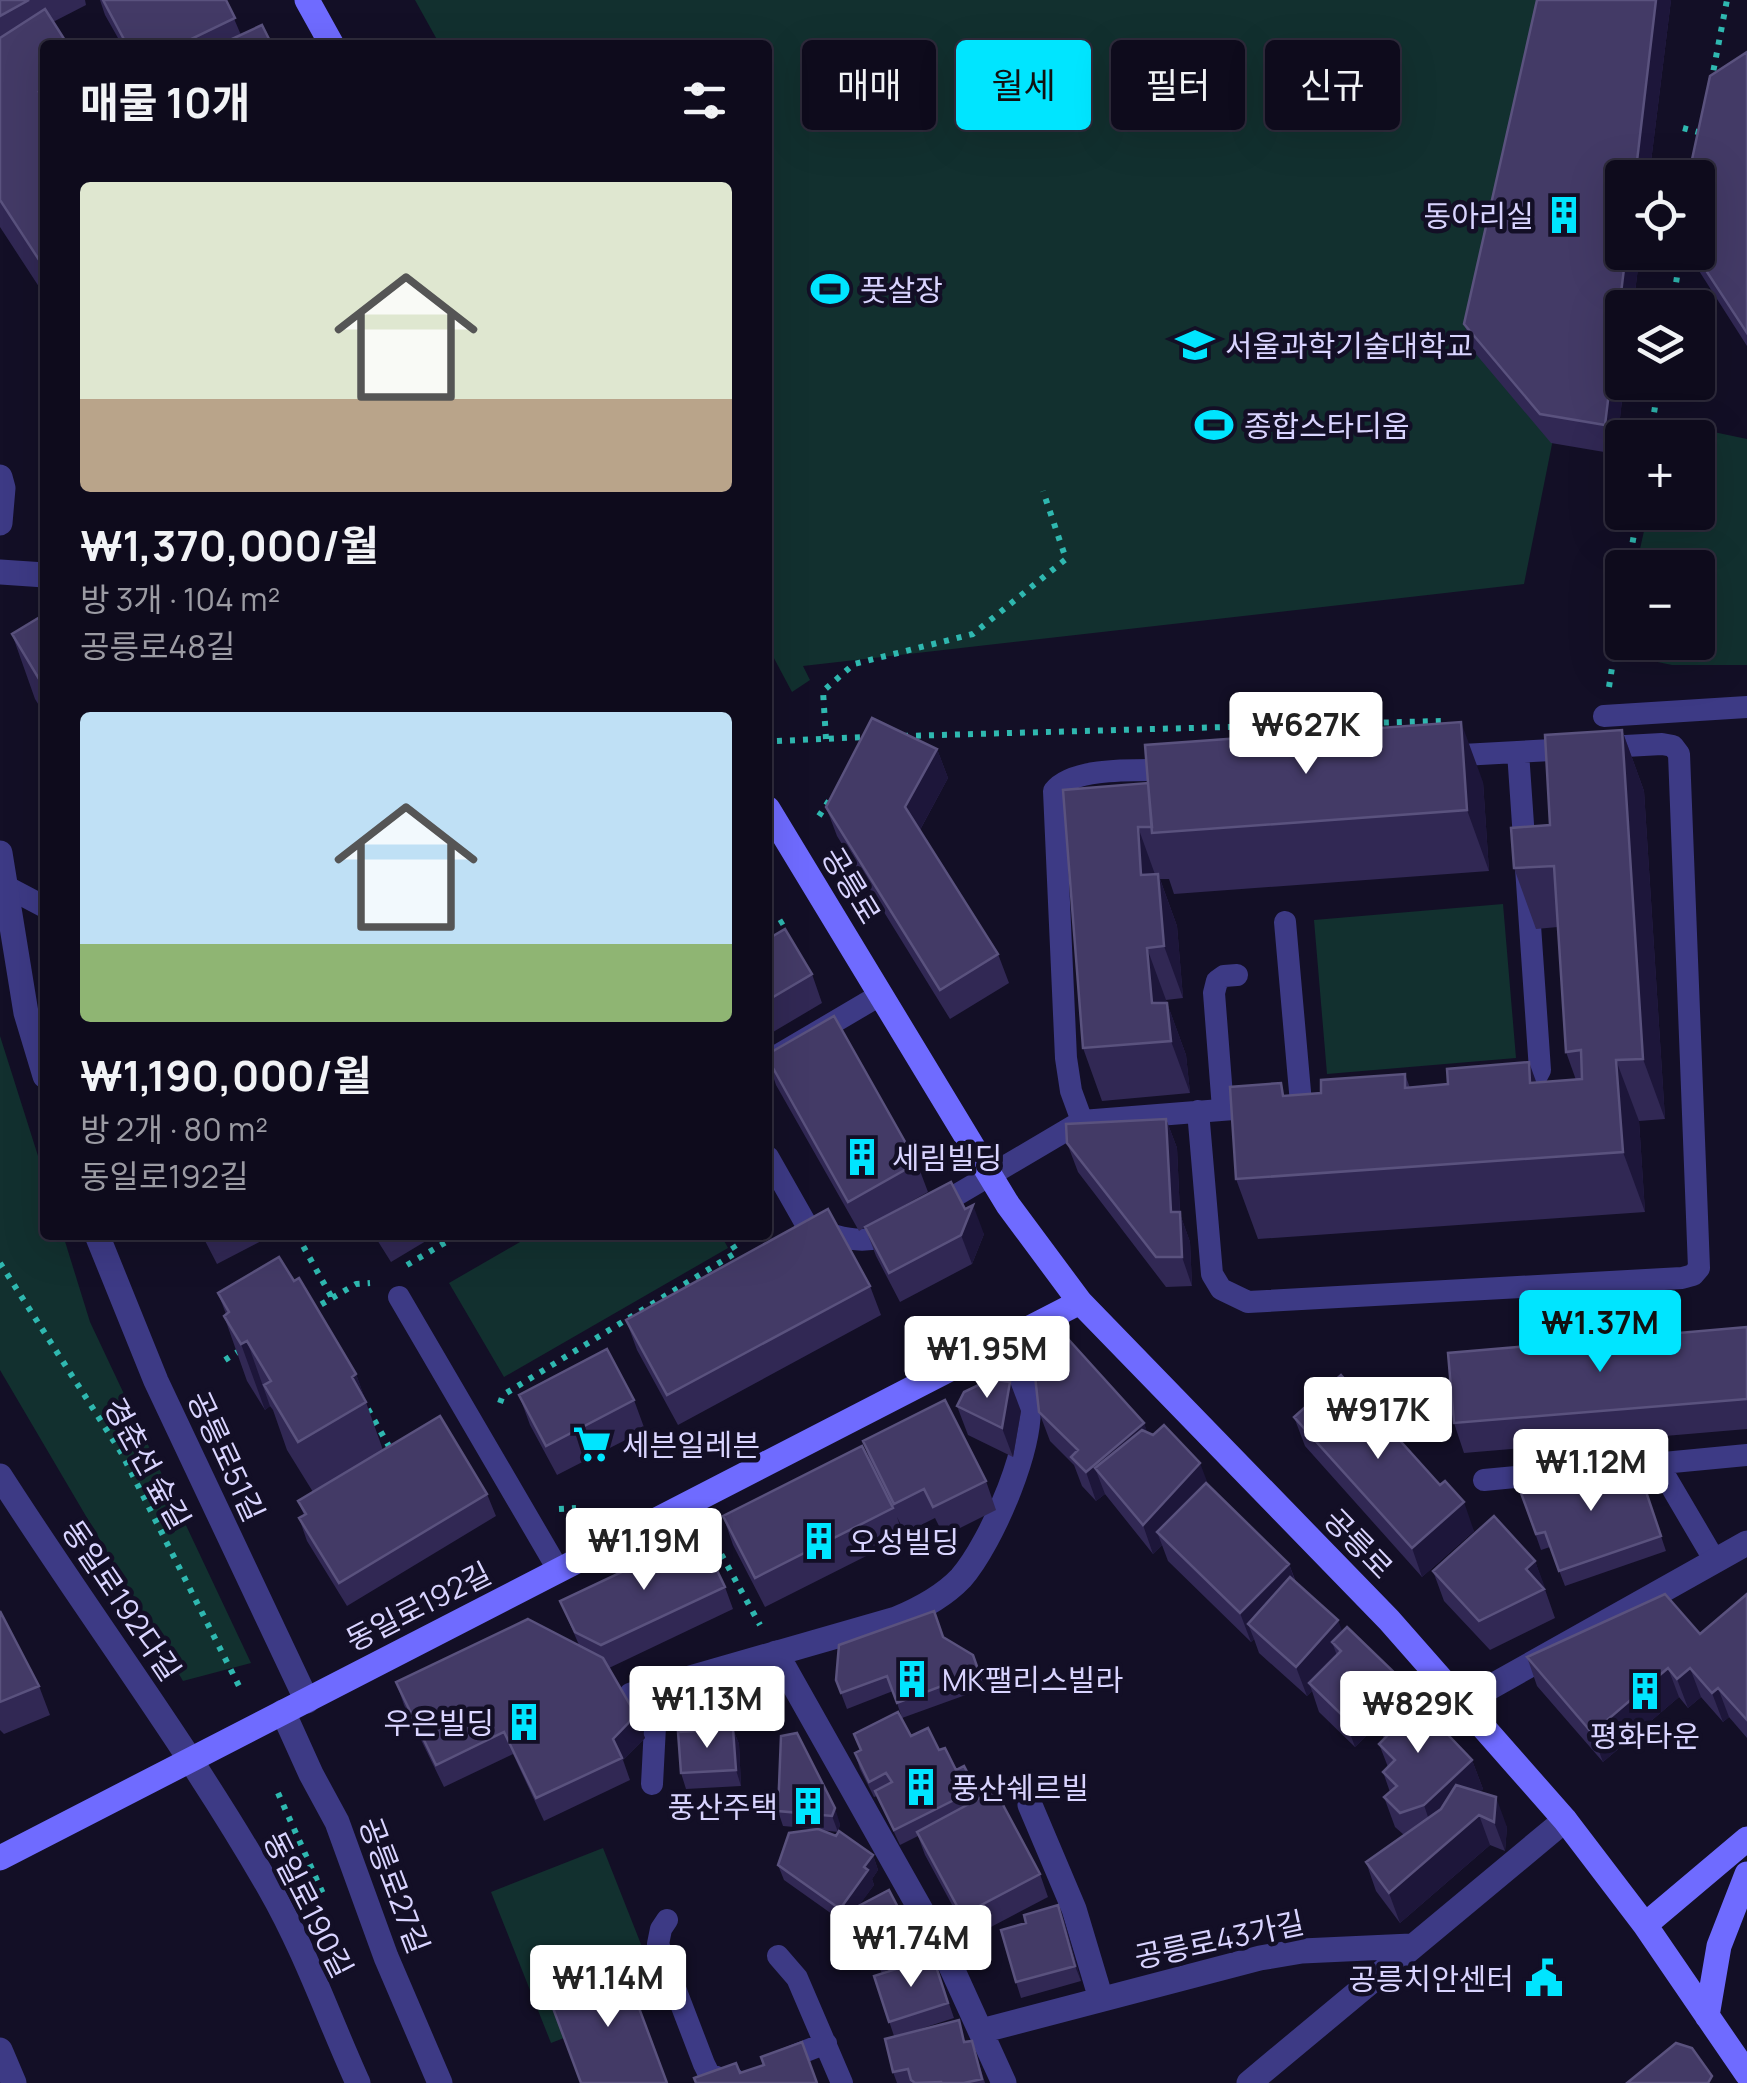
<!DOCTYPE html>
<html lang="ko">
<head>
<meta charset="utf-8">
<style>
  :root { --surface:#0e0b1c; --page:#171425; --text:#f1f3f6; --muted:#9b9ba3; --line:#2e2b3b; --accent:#00e5ff }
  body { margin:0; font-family:Manrope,"Noto Sans KR",sans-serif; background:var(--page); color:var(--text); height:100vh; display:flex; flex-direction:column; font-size:38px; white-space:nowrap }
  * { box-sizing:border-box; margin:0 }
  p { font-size:32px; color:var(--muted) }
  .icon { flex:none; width:55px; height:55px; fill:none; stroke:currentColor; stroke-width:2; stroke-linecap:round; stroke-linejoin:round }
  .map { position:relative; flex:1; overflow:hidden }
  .sheet { position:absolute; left:40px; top:40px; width:732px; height:1200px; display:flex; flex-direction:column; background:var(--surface); border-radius:10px; box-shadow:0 10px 40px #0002,0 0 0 2px var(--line) }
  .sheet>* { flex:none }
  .top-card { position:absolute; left:802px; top:40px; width:792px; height:90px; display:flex; gap:20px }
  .tools { position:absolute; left:1605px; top:160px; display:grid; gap:20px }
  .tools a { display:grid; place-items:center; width:110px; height:110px; border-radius:10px; background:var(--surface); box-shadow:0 10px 40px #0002,0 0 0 2px var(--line); font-size:50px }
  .price { position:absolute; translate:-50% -85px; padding:0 22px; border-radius:10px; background:#fff; color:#222; font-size:32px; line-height:65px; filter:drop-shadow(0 2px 5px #0008) }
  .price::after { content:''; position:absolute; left:50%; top:60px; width:30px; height:22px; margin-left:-15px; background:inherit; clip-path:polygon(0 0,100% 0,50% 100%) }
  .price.active { background:var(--accent); color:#111 }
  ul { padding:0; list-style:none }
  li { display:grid; align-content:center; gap:20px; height:530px; padding:0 40px }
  li span { display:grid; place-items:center; height:310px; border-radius:10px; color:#555 }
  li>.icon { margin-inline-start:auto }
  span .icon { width:180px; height:180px; fill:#fffc; stroke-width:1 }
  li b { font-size:42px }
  h2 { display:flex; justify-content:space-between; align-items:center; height:120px; padding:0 40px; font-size:42px }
  .tag { padding:0 35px; border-radius:10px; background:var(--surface); box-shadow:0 10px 40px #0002,0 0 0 2px var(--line); font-size:35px; line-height:90px }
  .tag.active { background:var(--accent); color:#111 }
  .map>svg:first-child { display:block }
  .green { fill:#12302f }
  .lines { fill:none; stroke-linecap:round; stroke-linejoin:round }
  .path { stroke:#2fb8b0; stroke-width:6; stroke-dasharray:5 8; stroke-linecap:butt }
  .lane { stroke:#3d3a85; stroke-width:22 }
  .street { stroke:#3d3a85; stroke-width:25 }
  .secondary { stroke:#6f6bff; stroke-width:25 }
  .wall { fill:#312854 }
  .shaded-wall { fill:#1d163a }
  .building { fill:#433a66; stroke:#5a527e; stroke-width:2.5 }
  .labels { text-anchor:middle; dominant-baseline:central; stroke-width:9; stroke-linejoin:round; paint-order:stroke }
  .poi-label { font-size:30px; fill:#d9d4ff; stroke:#130f26; text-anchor:start }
  .street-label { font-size:30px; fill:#d9d4ff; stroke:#130f26 }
</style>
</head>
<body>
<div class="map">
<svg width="1747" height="2083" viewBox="0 0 1747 2083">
  <rect width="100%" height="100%" fill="#130f26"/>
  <path class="green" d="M415,0H1641L1524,584L803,666L810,680L792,692L768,647V45H440Z
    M1666,422L1747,439V665H1672L1619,654L1622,635V642H1698V568L1636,567L1648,513L1698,512V438L1663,437Z
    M1503,904L1516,1058L1327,1074L1314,920Z
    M0,1036L45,1178V1235H63L90,1322L251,1663L183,1681L0,1370Z
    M532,1235H721L728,1248L504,1377L449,1283Z
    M603,1848L663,2000L551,2043L491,1892Z"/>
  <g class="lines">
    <path class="path" d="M1711,83L1727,0
      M1683,128L1701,133
      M1672,308L1681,252
      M1650,438L1659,382
      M1628,568L1638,512
      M1609,687L1622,603
      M903,736L1441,721
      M826,739L823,691L854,664L973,634L1066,559L1043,491
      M777,741L866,737
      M819,816L832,796
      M768,930L787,919
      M297,1235L332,1298
      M0,1263L122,1454L242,1692
      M407,1265L458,1235
      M310,1311L356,1284L370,1283
      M225,1360L242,1349
      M500,1403L503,1395L737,1252L726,1235
      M368,1409L391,1450
      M559,1509L576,1508
      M715,1543L760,1625
      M278,1793L324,1896"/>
    <path class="lane" d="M1604,716L1747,707
      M7,887L45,907
      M1285,922L1301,1103
      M768,1061L880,995
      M1510,1087L1533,1083L1540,1070L1518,752
      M1223,1109L1214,993L1217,981L1224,976L1237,975
      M1198,1111L1212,1274L1221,1289L1248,1302L1682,1278L1693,1275L1699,1268L1679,754L1673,746L1662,744L1444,756
      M1082,1121L1071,1091L1066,1058L1054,791C1074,765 1145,771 1177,770
      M768,1157L806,1224C834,1238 868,1247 895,1231
      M931,1210L1082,1121L1259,1107
      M399,1297L559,1571
      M1658,1464L1715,1561
      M1484,1480L1747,1455
      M652,1784L657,1688
      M667,1920L661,1929L658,1944L704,2064L709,2074L721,2079H734
      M778,1956L797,1978L842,2083
      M778,2062L826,2043"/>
    <path class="street" d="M0,477L3,488L0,523
      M0,572L45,575
      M0,853L26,1013L45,1076
      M97,1235L156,1381L307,1701
      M0,1476C89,1615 188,1746 270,1889C305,1950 329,2019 358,2083
      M776,1653L944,1951L1004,2083
      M631,1695L896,1619C920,1609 943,1597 961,1578C991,1544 1039,1436 1026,1392C1022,1375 1010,1358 1003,1342
      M1462,1703L1747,1543
      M283,1712L311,1774L337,1822L386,1957L440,2083
      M1030,1805L1074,1909L1101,1999
      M981,2031L1260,1958L1302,1951L1411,1946
      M0,2050L14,2083
      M1249,2083L1565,1820"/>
    <path class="secondary" d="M307,0L332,45
      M768,809L1008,1205L1080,1302L1389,1620L1565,1820L1645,1925L1747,2074
      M0,1858L1080,1302
      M1645,1925L1747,1839
      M1707,2016L1719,1946L1747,1874"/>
  </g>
  <path class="wall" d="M0,0H85L86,5L53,22L45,45V296L0,227Z
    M100,0H226L241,35L272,45H122L105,15Z
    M1671,0L1649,178H1622V252H1640L1633,308H1622V382H1624L1616,454L1551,443L1475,353L1464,324Z
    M1747,52V346L1687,252H1698Z
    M45,614V715L35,699L12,634Z
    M1622,730L1644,791L1665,1119L1639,1121L1645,1212L1258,1239L1236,1179L1286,1096L1321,1093L1405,1074L1410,1088L1576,1080L1566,1052L1558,927L1536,929L1514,868L1550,825Z
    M937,749L948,778L920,830L998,954L1009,983L950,1019L837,836L826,807Z
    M1483,782L1489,871L1174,894L1169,879H1160L1177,926L1183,998L1166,1000L1167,1003L1186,1055L1190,1093L1102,1101L1083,1048L1063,790Z
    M768,939L812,974L822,1003L768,1035Z
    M768,1054L917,1163L928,1192L885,1216L965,1209L984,1234L972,1264L900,1302L876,1256L865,1227L859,1231L776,1085L768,1061Z
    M1166,1119L1177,1148L1180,1214L1190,1242L1192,1286L1166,1287L1078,1172L1067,1143Z
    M202,1235H273L217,1264Z
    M374,1235H436L391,1262Z
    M294,1281L356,1374L383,1450L487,1494L496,1516L347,1606L307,1541L299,1518L304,1515L298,1501L313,1492L287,1450L273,1410L270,1406L265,1410L247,1381L224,1316L226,1314L218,1293Z
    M870,1286L881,1315L678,1425L637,1350L626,1320Z
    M1747,1327V1429L1464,1453L1454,1423Z
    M519,1395L634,1400L645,1430L557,1475L530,1425Z
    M957,1406L1021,1411L1013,1457L968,1435Z
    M1039,1412L1144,1423L1147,1433L1208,1484L1289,1564L1296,1582L1342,1632L1403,1681L1408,1695L1472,1760L1483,1789L1479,1792L1507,1827L1505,1851L1490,1845L1400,1923L1376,1891L1366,1862L1404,1835L1395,1827L1384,1797L1390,1792L1383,1772L1388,1767L1379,1744L1384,1739L1379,1723L1355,1747L1319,1712L1312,1691L1307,1696L1259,1653L1254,1639L1251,1642L1168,1561L1162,1545L1153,1554L1105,1494L1096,1501L1082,1486L1074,1465L1050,1441Z
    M1294,1417L1440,1485L1474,1531L1422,1577L1305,1446Z
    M863,1441L986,1481L996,1510L944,1536L935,1518L905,1533L897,1517L904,1537L765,1607L733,1545L723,1516L872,1466Z
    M1636,1462L1666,1551L1565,1586L1550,1547L1541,1550L1521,1493L1582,1481Z
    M1535,1561L1555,1618L1490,1650L1444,1601L1433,1571Z
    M725,1587L733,1609L609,1668L636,1715L645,1738L623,1760L630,1780L544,1821L513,1754L444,1787L404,1705L396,1682L579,1645L560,1601Z
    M1747,1594V1738L1729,1717L1723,1722L1701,1697L1688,1708L1679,1697L1603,1762L1537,1686L1527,1657L1700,1634Z
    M0,1611L39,1686L50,1715L4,1734L0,1730Z
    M943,1637L973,1655L985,1688L902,1718L893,1691L847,1709L836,1680Z
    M733,1729L739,1744L741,1786L686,1789L681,1773Z
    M854,1734L911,1736L939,1750L956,1770L976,1789L980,1798L1040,1874L1048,1897L970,1938L925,1855L918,1836L900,1845L877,1796L874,1797L860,1769L855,1753L860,1750Z
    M781,1736L840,1824L838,1832L820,1830L873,1855L878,1870L872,1879L874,1885L859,1905L917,1944L923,1959L916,1963L933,1957L954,2018L914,2031L966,2042L972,2041L985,2083H897L893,2072L894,2036L874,1976L903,1967L901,1963L882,1973L878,1966L872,1970L857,1942L851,1926L856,1925L852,1915L846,1924L784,1880L778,1865L816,1829L783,1826L778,1811Z
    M1064,1920L1081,1981L1021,1998L1016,1982Z"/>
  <path class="shaded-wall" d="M1656,0H1671L1649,178H1635Z
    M1626,252H1640L1633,308H1622V382H1624L1616,454L1605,425Z
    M1461,722L1483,782L1489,871L1467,810Z
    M1622,730L1644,791L1665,1119L1643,1059Z
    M937,749L948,778L916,837L905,807Z
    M1138,827L1157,880L1141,875Z
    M1158,874L1177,926L1183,998L1164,946Z
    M1147,948L1166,1000L1170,1041L1152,1003Z
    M1167,1003L1186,1055L1190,1093L1171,1041Z
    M1616,1060L1639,1121L1645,1212L1623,1152Z
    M1529,1062L1551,1123L1530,1083Z
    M1166,1119L1177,1148L1180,1214L1190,1242L1192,1286L1182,1257L1171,1212Z
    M973,1205L984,1234L972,1264L961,1235Z
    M247,1341L270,1406L265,1410L241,1344Z
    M356,1374L380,1440L366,1402L352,1377Z
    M1010,1382L1021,1411L1013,1457L1002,1428Z
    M1144,1423L1154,1452L1095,1468L1105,1494L1096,1501L1086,1472Z
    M1200,1463L1211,1492L1157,1532L1162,1545L1153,1554L1143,1525Z
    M1464,1502L1474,1531L1422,1577L1412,1548Z
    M1535,1561L1546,1590L1545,1591L1526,1569Z
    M1289,1564L1299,1593L1248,1624L1254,1639L1251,1642L1240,1613Z
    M1338,1620L1349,1649L1341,1651L1332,1642L1339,1661L1309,1683L1312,1691L1307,1696L1296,1667Z
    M1668,1668L1679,1697L1603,1762L1592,1733Z
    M1690,1668L1701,1697L1688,1708L1677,1679Z
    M1403,1681L1414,1710L1390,1734L1380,1704Z
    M1718,1688L1729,1717L1723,1722L1712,1693Z
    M1368,1693L1379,1722L1355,1747L1344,1717Z
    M636,1715L645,1738L623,1760L613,1739Z
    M733,1729L739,1744L741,1786L736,1770Z
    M1472,1760L1483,1789L1434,1835L1424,1805Z
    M1496,1797L1507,1827L1505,1851L1494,1822Z
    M835,1808L840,1824L838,1832L832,1816Z
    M1479,1815L1490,1845L1400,1923L1389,1893Z
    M873,1855L878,1870L872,1879L874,1885L853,1914L851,1910L852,1915L846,1924L840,1909L864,1867Z
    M1058,1905L1064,1920L1081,1981L1075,1966Z"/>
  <path class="building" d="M0,0H29L0,16Z
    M103,0H226L235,18L179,45H127Z
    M1537,0H1656L1635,178H1622V252H1626L1605,425L1540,414L1464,324Z
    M45,9L68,45H45V89L39,92L45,101V269L0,200V38Z
    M262,25L272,45H219Z
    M1747,52V333L1694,252H1698V178H1688L1710,76Z
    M45,614V689L12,634Z
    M872,718L937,749L905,807L998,954L940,990L826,807Z
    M1461,722L1467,810L1152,833L1145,745Z
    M1622,730L1643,1059L1616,1060L1623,1152L1236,1179L1230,1087L1281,1083L1283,1096L1321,1093V1080L1405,1074V1088L1448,1084L1447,1069L1529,1062L1530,1083L1582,1079L1581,1050L1566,1052L1554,866L1514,868L1511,828L1550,825L1545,735Z
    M1148,783L1152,827H1138L1141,875L1158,874L1164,946L1147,948L1152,1003H1167L1171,1041L1083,1048L1063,790Z
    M785,929L812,974L768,1000V939Z
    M834,1016L917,1163L848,1202L768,1059V1054Z
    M1166,1119L1171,1212H1180L1182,1257H1156L1067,1143L1066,1124Z
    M951,1182L965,1209L973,1205L961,1235L889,1273L865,1227Z
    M828,1209L870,1286L667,1395L626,1320Z
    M279,1257L294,1281L299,1278L356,1374L352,1377L366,1402L298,1442L264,1385L271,1381L247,1341L241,1344L224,1316L229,1312L218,1293Z
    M1747,1327V1399L1454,1423L1448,1353Z
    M1069,1340L1144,1423L1086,1472L1071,1457L1078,1450L1039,1412L1034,1367Z
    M607,1349L634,1400L546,1446L519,1395Z
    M1341,1375L1440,1485L1445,1481L1464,1502L1412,1548L1294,1417Z
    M991,1379L1010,1382L1002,1428L957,1406L964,1392Z
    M945,1400L986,1481L933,1507L924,1489L894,1504L863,1441Z
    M440,1416L487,1494L339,1583L299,1518L306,1514L298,1501Z
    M1164,1425L1200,1463L1143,1525L1095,1468L1142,1430L1153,1435Z
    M862,1446L893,1508L755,1578L723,1516Z
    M1636,1462L1661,1536L1559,1571L1545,1532L1536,1534L1521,1493L1545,1484L1542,1477L1577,1465L1582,1481Z
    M1206,1483L1289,1564L1240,1613L1157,1532Z
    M1494,1516L1535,1561L1526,1569L1544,1589L1479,1621L1433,1571Z
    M700,1535L725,1587L601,1645L575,1632L560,1601Z
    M1290,1577L1338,1620L1296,1667L1248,1624Z
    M1665,1594L1700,1634L1747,1594V1720L1718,1688L1712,1693L1690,1668L1677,1679L1668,1668L1592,1733L1527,1657Z
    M0,1611L39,1686L0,1702Z
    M934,1611L943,1637L973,1655L979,1672L897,1703L887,1676L841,1693L836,1680L839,1645Z
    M528,1619L603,1658L636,1715L613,1739L622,1758L536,1798L504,1732L436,1765L396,1682Z
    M1347,1627L1403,1681L1380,1704L1368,1693L1344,1717L1309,1683L1341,1651L1332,1642Z
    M1409,1694L1472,1760L1424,1805L1400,1813L1384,1797L1397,1786L1383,1772L1395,1760L1379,1744L1389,1734L1379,1723Z
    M898,1712L911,1736L928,1728L939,1750L945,1748L956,1770L964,1766L976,1789L894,1830L875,1791L892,1782L886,1773L869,1782L855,1753L861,1750L854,1734Z
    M733,1729L736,1770L681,1773L678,1732Z
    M797,1733L835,1808L832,1816L778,1811L781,1736Z
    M1456,1785L1496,1797L1494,1822L1479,1815L1389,1893L1366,1862L1441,1809Z
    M995,1790L1040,1874L962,1915L917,1832Z
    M818,1829L836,1836L839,1831L873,1855L864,1867L868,1870L840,1909L778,1865L789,1833Z
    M889,1890L917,1944L898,1954L895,1947L876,1957L873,1951L866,1954L851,1926L859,1924L851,1910Z
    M1058,1905L1075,1966L1016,1982L1001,1930L1026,1923L1024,1915Z
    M620,1957L667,2083H581L550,2000L594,1983L588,1969Z
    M933,1957L948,2003L889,2022L874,1976Z
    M959,2020L964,2042L972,2041L982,2079L964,2083H941V2082L915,2083L911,2080L908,2069L893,2072L885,2039Z
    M802,2042L817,2083H696L694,2078L736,2063L740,2073L764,2065L761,2057Z
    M1676,2043L1692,2048L1712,2076L1708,2083H1627Z"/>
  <defs>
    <g id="building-bare" transform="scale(3)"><path d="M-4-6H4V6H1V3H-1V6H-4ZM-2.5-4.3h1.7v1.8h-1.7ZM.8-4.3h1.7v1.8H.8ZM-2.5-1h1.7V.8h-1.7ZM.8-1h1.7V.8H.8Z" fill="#00e5ff" stroke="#130f26" stroke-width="2.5" paint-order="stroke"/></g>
    <g id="stadium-bare" transform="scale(3)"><path d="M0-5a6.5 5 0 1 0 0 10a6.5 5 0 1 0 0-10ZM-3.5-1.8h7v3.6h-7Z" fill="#00e5ff" stroke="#130f26" stroke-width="2.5" paint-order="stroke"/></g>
    <g id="university-bare" transform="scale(3)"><path d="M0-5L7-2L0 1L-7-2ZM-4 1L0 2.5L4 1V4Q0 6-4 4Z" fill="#00e5ff" stroke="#130f26" stroke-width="2.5" paint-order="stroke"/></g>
    <g id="supermarket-bare" transform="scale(3)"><path d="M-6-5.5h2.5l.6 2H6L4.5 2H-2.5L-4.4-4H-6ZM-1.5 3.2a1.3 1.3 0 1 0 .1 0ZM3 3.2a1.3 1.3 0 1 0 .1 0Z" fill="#00e5ff" stroke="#130f26" stroke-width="2.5" paint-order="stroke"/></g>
    <g id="civic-bare" transform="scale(3)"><path d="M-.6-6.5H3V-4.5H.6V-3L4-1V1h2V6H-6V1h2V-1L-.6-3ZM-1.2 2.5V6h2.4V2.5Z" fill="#00e5ff" stroke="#130f26" stroke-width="2.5" paint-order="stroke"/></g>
  </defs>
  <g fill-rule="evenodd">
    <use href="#building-bare" x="1564" y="215"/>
    <use href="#stadium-bare" x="830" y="289"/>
    <use href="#university-bare" x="1195" y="345"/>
    <use href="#stadium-bare" x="1214" y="425"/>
    <use href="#building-bare" x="862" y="1157"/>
    <use href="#supermarket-bare" x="592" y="1444"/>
    <use href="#building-bare" x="819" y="1541"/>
    <use href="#building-bare" x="912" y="1679"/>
    <use href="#building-bare" x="1645" y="1691"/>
    <use href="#building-bare" x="524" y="1722"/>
    <use href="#building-bare" x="921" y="1787"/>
    <use href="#building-bare" x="808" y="1806"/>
    <use href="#civic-bare" x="1544" y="1978"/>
  </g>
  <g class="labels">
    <g class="poi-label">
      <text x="1534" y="215" text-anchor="end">동아리실</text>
      <text x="860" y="289">풋살장</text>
      <text x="1225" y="345">서울과학기술대학교</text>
      <text x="1244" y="425">종합스타디움</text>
      <text x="892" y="1157">세림빌딩</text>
      <text x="622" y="1444">세븐일레븐</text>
      <text x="849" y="1541">오성빌딩</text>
      <text x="942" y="1679">MK팰리스빌라</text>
      <text x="494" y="1722" text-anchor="end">우은빌딩</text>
      <text x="1645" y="1735" text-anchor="middle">평화타운</text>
      <text x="951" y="1787">풍산쉐르빌</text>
      <text x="778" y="1806" text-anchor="end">풍산주택</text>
      <text x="1514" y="1978" text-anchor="end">공릉치안센터</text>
    </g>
    <g class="street-label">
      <text transform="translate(852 885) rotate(59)">공릉로</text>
      <text transform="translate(227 1456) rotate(65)">공릉로51길</text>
      <text transform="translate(148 1463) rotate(61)">경춘선 숲길</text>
      <text transform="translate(1359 1543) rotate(46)">공릉로</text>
      <text transform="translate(122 1600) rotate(56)">동일로192다길</text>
      <text transform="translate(418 1606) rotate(-27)">동일로192길</text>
      <text transform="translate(395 1885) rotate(69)">공릉로27길</text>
      <text transform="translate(309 1904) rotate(63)">동일로190길</text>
      <text transform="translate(1219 1939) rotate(-12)">공릉로43가길</text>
    </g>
  </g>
</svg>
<div class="tools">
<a><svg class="icon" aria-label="locate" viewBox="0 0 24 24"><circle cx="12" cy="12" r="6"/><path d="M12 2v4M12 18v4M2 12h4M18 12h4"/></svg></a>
<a><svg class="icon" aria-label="layers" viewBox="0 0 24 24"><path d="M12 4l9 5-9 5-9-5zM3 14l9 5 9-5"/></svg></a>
<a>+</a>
<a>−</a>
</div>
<b class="price" style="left:1306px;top:777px">₩627K</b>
<b class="price active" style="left:1600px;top:1375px">₩1.37M</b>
<b class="price" style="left:987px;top:1401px">₩1.95M</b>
<b class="price" style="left:1378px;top:1462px">₩917K</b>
<b class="price" style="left:1591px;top:1514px">₩1.12M</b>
<b class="price" style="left:644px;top:1593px">₩1.19M</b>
<b class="price" style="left:707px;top:1751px">₩1.13M</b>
<b class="price" style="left:1418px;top:1756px">₩829K</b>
<b class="price" style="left:911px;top:1990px">₩1.74M</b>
<b class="price" style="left:608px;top:2030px">₩1.14M</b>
<div class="top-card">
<a class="tag">매매</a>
<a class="tag active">월세</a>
<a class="tag">필터</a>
<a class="tag">신규</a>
</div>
<section class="sheet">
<h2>매물 10개<svg class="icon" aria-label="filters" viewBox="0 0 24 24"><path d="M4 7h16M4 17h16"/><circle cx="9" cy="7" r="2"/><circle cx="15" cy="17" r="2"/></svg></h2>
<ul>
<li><span style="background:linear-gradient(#dfe7d0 70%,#b9a48a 0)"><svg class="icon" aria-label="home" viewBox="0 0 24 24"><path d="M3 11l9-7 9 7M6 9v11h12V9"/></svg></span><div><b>₩1,370,000/월</b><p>방 3개 · 104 m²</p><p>공릉로48길</p></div></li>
<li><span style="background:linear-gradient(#bfe0f5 75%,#8fb573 0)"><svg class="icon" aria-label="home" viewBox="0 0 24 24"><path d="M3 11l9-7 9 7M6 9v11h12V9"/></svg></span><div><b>₩1,190,000/월</b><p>방 2개 · 80 m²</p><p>동일로192길</p></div></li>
</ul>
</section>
</div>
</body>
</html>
